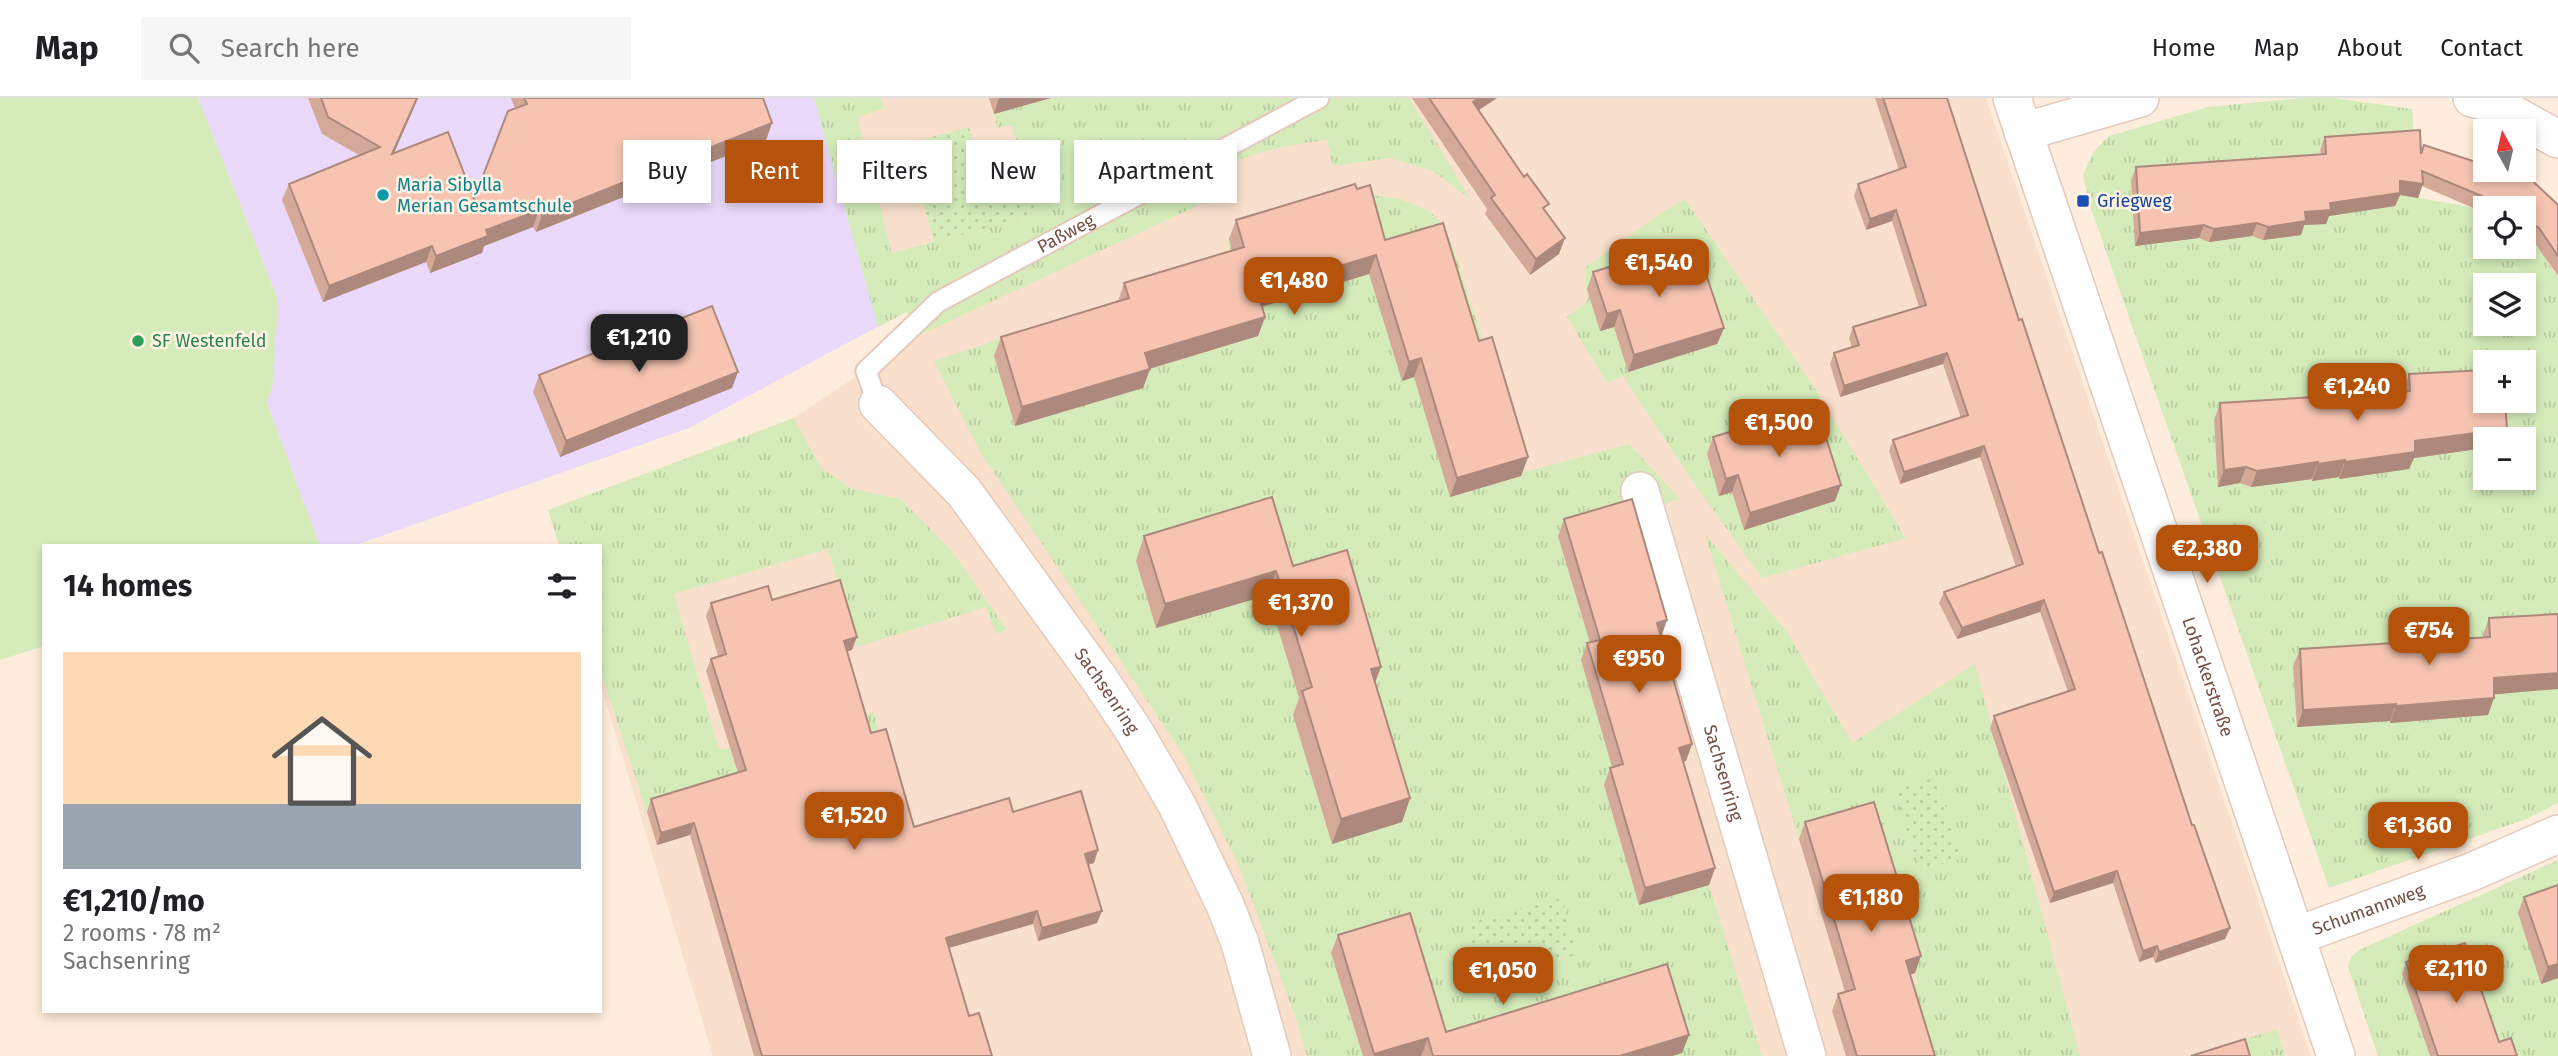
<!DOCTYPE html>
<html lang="en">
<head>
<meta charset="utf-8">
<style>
  :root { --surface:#fff; --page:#f6f6f6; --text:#202124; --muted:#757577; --line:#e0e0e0; --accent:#b45309 }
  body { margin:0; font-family:"Fira Sans",sans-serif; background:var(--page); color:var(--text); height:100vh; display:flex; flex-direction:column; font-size:26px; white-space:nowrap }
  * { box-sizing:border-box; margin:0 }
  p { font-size:23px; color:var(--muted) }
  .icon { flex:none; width:38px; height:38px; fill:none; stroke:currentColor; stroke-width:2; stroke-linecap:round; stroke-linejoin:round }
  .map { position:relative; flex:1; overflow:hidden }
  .panel { position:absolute; left:42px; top:446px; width:560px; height:469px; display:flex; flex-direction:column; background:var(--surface); border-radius:0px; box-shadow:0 4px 10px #0003 }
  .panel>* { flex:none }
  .top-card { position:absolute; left:623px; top:42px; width:665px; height:63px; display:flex; gap:14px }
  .needle { width:46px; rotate:352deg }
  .buttons { position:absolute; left:2473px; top:21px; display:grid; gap:14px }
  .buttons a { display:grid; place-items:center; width:63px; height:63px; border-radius:0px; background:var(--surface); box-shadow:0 4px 10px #0003; font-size:35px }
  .price { position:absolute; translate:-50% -60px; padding:0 16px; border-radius:14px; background:var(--accent); color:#fff; font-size:23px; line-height:46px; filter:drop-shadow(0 2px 4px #0008) }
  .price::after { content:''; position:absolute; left:50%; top:42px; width:21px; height:16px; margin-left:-10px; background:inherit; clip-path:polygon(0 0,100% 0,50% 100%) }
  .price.selected { background:#222; color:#fff }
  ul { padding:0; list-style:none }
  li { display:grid; align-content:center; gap:14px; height:371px; padding:0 21px }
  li+li { border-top:2px solid var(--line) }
  li span { display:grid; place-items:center; height:217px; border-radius:0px; color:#555 }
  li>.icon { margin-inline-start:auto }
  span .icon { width:126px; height:126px; fill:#fffc; stroke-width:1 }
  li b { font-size:30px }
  h2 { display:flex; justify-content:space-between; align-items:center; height:84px; padding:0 21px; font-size:30px }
  .tag { padding:0 24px; border-radius:0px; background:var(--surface); box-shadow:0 4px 10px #0003; font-size:24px; line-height:63px }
  .tag.selected { background:var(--accent); color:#fff }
  header { display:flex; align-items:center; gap:42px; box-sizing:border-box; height:98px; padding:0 35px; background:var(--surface); border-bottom:2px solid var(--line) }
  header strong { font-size:33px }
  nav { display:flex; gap:38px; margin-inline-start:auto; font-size:24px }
  .search { width:490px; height:63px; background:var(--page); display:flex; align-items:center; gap:18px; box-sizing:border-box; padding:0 24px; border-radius:0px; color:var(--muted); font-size:26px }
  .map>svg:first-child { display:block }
  .residential { fill:#f9e0cd }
  .education { fill:#ead9fa }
  .grass { fill:url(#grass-tufts); fill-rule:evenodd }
  .park { fill:url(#park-dots) }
  .pitch { fill:#d5ecba }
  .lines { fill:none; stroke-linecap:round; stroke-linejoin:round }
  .lane-casing { stroke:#e4c9bb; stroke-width:23 }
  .street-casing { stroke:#e4c9bb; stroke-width:40 }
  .lane { stroke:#fff; stroke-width:19 }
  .street { stroke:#fff; stroke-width:37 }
  .wall { fill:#d4a998 }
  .shaded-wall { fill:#ac897c }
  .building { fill:#f6c4b1; stroke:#ac897c; stroke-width:2 }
  .culture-dot { fill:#0f9aa8; stroke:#fff1e4; stroke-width:2.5 }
  .transit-dot { fill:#1a4fb4; stroke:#fff1e4; stroke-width:2.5 }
  .leisure-dot { fill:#2e9e5b; stroke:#fff1e4; stroke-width:2.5 }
  .labels { text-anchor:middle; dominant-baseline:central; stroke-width:5; stroke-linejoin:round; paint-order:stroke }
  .culture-label { font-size:18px; fill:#0d838f; stroke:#fff1e4; text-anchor:start }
  .transit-label { font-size:18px; fill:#164399; stroke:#fff1e4; text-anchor:start }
  .street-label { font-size:18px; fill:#754f43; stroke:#fff1e4 }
  .leisure-label { font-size:18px; fill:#27864d; stroke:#fff1e4; text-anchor:start }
</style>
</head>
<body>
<header>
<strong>Map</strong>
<div class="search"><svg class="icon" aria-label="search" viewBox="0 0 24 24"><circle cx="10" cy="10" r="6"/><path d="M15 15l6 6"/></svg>Search here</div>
<nav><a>Home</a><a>Map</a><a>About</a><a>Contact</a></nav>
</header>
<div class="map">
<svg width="2558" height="958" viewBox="0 0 2558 958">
  <defs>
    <pattern id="grass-tufts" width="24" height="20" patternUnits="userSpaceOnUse" patternTransform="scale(1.75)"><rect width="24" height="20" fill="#d5ecba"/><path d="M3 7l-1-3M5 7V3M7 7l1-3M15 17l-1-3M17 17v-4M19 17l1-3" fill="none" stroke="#bacca1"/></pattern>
    <pattern id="park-dots" width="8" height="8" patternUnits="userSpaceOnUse" patternTransform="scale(1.75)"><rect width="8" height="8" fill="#d5ecba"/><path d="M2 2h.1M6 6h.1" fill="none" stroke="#bacca1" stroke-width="1.8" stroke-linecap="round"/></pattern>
  </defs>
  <rect width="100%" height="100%" fill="#feeddc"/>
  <path class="residential" d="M852,0H1986L2311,958H713L600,584V448H559L548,412L794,320L917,238L907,213Z"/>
  <path class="education" d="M198,0H852L907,213L689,330L353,448H320L267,305L273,284L278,202Z"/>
  <path class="grass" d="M814,0H881L883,11L857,19L892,155L1036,117L1012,27L997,30L994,16L1051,0H1409L1471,102L1433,73L1390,60L1333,68L1327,42C1281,47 1253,55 1210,73L1218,98L918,238L907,214L878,229Z
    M2302,0H2334L2412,11L2419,100L2466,108L2485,115V149H2524V137L2552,161L2548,165L2558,179V705L2529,720L2329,790L2089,105L2083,77L2093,54L2109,38L2208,9ZM2485,187H2524V226H2485ZM2485,264H2524V303H2485ZM2485,341H2524V380H2485Z
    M1365,97C1387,97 1423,104 1439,122C1443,128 1447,136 1451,142L1525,374L1629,346L1680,401L1627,418L1594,558L1616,683L1604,687L1639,807L1709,787L1762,958H1307L1296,920L1239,768L1184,658L979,352L934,263L1012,237L1117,214L1114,203L1234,165L1227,141Z
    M1685,101L1812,286L1906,440L1762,480L1696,388L1623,278L1607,285L1567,219L1587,204L1585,170L1661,115Z
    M794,320L821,370L852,391L901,401L951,452L1007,532L996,536L986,509L857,549L828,451L674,496L719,652L874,614L881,643L647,714L600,572V448H560L548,412Z
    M1705,436L1787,534L1852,645L1975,566L2080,958H1923L1903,891L1918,885L1868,721L1799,741Z
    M2558,762V958H2378L2348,869L2351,859L2359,852Z
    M2277,931L2285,958H2192Z"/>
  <path class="park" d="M969,29L975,51L1000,44L1009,79L1025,75L1036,117L934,144L907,46Z
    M1936,679L1962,760L1920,773L1894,693Z
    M1562,800L1577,857L1482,882L1467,826Z"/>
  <path class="pitch" d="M0,0H198L278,202L273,285L267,305L320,448H44V548L0,562Z"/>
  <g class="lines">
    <g class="lane-casing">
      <g id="lane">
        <path id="s1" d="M878,306L866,273L938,204L1319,0"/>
      </g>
    </g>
    <g class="street-casing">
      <g id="street">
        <path id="s2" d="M2012,0L2336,958"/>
        <path d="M2472,0L2494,6L2558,41"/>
        <path d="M2023,34L2140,0"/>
        <path id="s3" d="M878,306L964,394L1100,582L1134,633L1177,707L1225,807L1240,845L1272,958"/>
        <path id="s4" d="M1640,393L1807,958"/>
        <path id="s5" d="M2296,838L2469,775L2558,736"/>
      </g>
    </g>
    <use href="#lane" class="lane"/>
    <use href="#street" class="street"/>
  </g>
  <path class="wall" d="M308,0H418L394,55L474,101L515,11L511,0H763L772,25L766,42L536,134L533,129L484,148L482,155L430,175L426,164L323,204L282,102L289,86L359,57L322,36Z
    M989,0H1051L994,16Z
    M1412,0H1497L1478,12L1546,114L1559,156L1530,177L1485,116L1487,111Z
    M1875,0H1947L2019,222L2192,727L2230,830L2225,841L2155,865L2153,859L2139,864L2113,785L2050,805L1990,630L1994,618L2068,594L2040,514L1957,541L1939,505L1944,494L2016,469L1980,359L1900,386L1889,353L1893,342L1961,320L1943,266L1840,299L1830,266L1834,255L1852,250L1849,240L1853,229L1919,209L1892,123L1866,132L1854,98L1858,86L1899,72Z
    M2325,39L2421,56L2558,107V178L2534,144L2524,137V110H2485V115L2422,88L2418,100L2400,97L2395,108L2329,118L2326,126L2304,127L2301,137L2263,142L2252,138L2209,144L2199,140L2135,148L2131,82L2136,69L2321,56L2320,52Z
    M1357,91L1385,142L1479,243L1528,359L1521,378L1450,399L1414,279L1402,283L1369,176L1262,209L1265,219L1258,238L1150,271L1143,290L1015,328L994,258L1001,239L1118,203L1124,185L1232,153L1229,141L1236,122Z
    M1593,174L1695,183L1724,230L1717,246L1628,274L1614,229L1600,233L1587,191Z
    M2409,276L2485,341V350L2414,360L2409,371L2339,381V379L2312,383V381L2251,389L2240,385L2218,389L2214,322L2220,305L2403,294Z
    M539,277L732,290L560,359L533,294Z
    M1713,339L1835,403L1744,432L1732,394L1719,398L1707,356Z
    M1564,421L1667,522L1661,539L1692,646L1686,663H1683L1715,770L1709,787L1639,807L1604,687L1610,670L1612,669L1581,562L1587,545H1590L1558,438Z
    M1144,438L1293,468L1375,585L1410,700L1402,724L1332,746L1293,617L1299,600L1268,497L1156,530L1136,463Z
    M772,502L852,552L847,553L871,635L914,729L1013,714L1094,765L1088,767L1097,825L1038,843L1033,826L949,850L969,918L992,958H754L690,737L657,747L647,714L651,701L738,675L706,573L711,561L718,558L706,518L711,505Z
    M2489,520L2494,596L2488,617L2390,625V623L2297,629L2293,568L2300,551L2483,540V537Z
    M1805,724L1915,875L1910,877L1935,958H1846L1832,913L1838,896L1845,894L1799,741Z
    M2524,799L2558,880L2541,886L2518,815Z
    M1338,837L1446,934L1689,937L1682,955L1672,958H1363L1331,855Z
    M2406,864L2499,944L2517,958H2430L2402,876Z"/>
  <path class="shaded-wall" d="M417,0H418L386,73L392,56Z
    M999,0H1051L994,16Z
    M1478,0H1497L1467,20L1473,4Z
    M772,25L766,42L536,134L542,117Z
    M2400,83L2423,86L2418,100L2400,97L2395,108L2329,118L2326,126L2304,127L2301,137L2263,142L2268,129L2330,105Z
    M539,112L533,129L484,148L482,155L430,175L436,158L486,132Z
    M1896,112L1892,123L1866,132L1870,121Z
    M2257,125L2252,138L2209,144L2214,131Z
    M2204,127L2199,140L2135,148L2140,135Z
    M1565,140L1559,156L1530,177L1536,161Z
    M432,148L426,164L323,204L329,188Z
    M1376,157L1369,176L1250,212L1257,193Z
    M1620,212L1614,229L1600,233L1607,216Z
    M1265,219L1258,238L1138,274L1145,255Z
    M1724,230L1717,246L1628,274L1634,257Z
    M1947,255L1943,266L1840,299L1844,288Z
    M1421,260L1414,279L1402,283L1409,264Z
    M1150,271L1143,290L1015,328L1022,309Z
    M738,274L732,290L560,359L566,343Z
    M2507,331L2503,341H2485V350L2414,360L2409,371L2339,381L2345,364L2415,343Z
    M1984,348L1980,359L1900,386L1904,374Z
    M1528,359L1521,378L1450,399L1457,380Z
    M2345,362L2339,379L2312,383L2318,366Z
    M2318,364L2312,381L2251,389L2257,373Z
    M2246,369L2240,385L2218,389L2224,372Z
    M1738,377L1732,394L1719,398L1726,381Z
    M1841,387L1835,403L1744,432L1750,415Z
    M1276,473L1268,497L1156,530L1165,506Z
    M2044,502L2040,514L1957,541L1962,530Z
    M1667,522L1661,539L1650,542L1657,525Z
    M857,539L852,552L839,556L844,543Z
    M1381,569L1372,593L1371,571Z
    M2558,575V591L2488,597L2494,580Z
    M2494,600L2488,617L2390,625L2396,608Z
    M2396,606L2390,623L2297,629L2303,612Z
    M1692,646L1686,663L1673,667L1679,650Z
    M1410,700L1402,724L1332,746L1341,721Z
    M694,725L690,737L657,747L661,735Z
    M1098,752L1094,765L1080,769L1085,756Z
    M1715,770L1709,787L1639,807L1645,790Z
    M2117,773L2113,785L2050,805L2054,794Z
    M1037,813L1033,826L941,852L946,840Z
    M1102,813L1097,825L1038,843L1042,830Z
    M2230,830L2225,841L2155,865L2159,854Z
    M2157,848L2153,859L2139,864L2143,853Z
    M1921,858L1915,875L1900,880L1906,863Z
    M2558,866V880L2541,886L2548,869Z
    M1689,937L1682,955L1672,958H1620Z
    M1428,940L1421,958H1374V956Z"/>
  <path class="building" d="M321,0H417L392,56L448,34L474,101L508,13L527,6L524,0H763L772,25L542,117L539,112L486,132L488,138L436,158L432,148L329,188L289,86L380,49L328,19Z
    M1429,0H1478L1473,4L1524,79L1527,76L1549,106L1543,110L1565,140L1536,161L1491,100L1495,97Z
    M1883,0H1947L2019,222L2022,221L2099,455L2102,454L2192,727H2194L2230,830L2159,854L2157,848L2143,853L2117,773L2054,794L1994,618L2075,591L2044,502L1962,530L1944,494L2023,466L1984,348L1904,374L1893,342L1968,317L1947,255L1844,288L1834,255L1859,247L1853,229L1926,207L1896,112L1870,121L1858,86L1906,69Z
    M2420,32L2421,56L2424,47L2485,67V72H2521L2558,107V158L2539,130L2524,121V110H2505L2496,104L2422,73L2423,86L2400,83V95L2330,105L2331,112L2305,114L2306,123L2268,129L2257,125L2214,131L2204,127L2140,135L2136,69L2326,56L2325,39Z
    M1355,86L1357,91L1370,87L1385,142L1443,125L1479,243L1492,239L1528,359L1457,380L1421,260L1409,264L1376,157L1257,193L1265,219L1145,255L1150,271L1022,309L1001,239L1129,200L1124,185L1244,149L1236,122Z
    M1683,146L1695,183L1707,179L1724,230L1634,257L1620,212L1607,216L1593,174Z
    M712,208L738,274L566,343L539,277Z
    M2485,272V303H2505L2507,331L2415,343V354L2345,364V362L2318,366V364L2257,373L2246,369L2224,372L2220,305L2410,293L2409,276Z
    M1816,308L1841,387L1750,415L1738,377L1726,381L1713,339Z
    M1272,399L1293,468L1347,452L1381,569L1371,571L1410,700L1341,721L1302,593L1312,589L1276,473L1165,506L1144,438Z
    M1632,401L1667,522L1657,525L1692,646L1679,650L1715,770L1645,790L1610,670L1623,666L1587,545L1600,542L1564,421Z
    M840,482L857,539L844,543L871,635L886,631L914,729L1009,700L1013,714L1081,693L1098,752L1085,756L1102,813L1042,830L1037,813L946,840L969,918L979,915L992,958H762L694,725L661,735L651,701L746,672L711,561L726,556L711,505L768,488L772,502Z
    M2558,516V575L2494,580V600L2396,608V606L2303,612L2300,551L2490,539L2489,520Z
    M1874,704L1921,858L1906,863L1935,958H1857L1838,896L1855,891L1805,724Z
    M2558,787V866L2548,869L2524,799Z
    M1410,815L1446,934L1667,866L1689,937L1620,958H1433L1428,940L1374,956L1338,837Z
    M2465,845L2499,944L2511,940L2517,958H2438L2406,864Z
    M2245,941L2250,958H2191Z"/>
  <circle class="culture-dot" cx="383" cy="97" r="7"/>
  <rect class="transit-dot" x="2076" y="96" width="14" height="14" rx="3.5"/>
  <circle class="leisure-dot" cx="138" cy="243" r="7"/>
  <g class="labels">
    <g class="culture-label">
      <text x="397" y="87">Maria Sibylla<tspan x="397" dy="21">Merian Gesamtschule</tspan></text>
    </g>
    <g class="transit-label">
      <text x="2097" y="103">Griegweg</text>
    </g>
    <g class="street-label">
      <text stroke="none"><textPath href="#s1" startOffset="280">Paßweg</textPath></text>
      <text stroke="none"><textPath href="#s2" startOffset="611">Lohackerstraße</textPath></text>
      <text stroke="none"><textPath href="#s3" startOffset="368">Sachsenring</textPath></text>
      <text stroke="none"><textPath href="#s4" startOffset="294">Sachsenring</textPath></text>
      <text stroke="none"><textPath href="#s5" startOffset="77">Schumannweg</textPath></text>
    </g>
    <g class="leisure-label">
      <text x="152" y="243">SF Westenfeld</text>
    </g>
  </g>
</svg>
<div class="buttons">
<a><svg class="needle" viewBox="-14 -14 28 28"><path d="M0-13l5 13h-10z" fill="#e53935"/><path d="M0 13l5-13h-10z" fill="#757577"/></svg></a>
<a><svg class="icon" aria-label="locate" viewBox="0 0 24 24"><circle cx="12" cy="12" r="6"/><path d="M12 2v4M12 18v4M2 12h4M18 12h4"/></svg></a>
<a><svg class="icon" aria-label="layers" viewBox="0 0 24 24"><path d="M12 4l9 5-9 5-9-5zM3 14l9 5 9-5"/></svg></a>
<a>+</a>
<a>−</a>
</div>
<b class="price" style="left:1659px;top:201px">€1,540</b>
<b class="price" style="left:1294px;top:219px">€1,480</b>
<b class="price selected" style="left:639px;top:276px">€1,210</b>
<b class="price" style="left:2357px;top:325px">€1,240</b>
<b class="price" style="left:1779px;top:361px">€1,500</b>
<b class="price" style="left:2207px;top:487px">€2,380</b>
<b class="price" style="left:1301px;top:541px">€1,370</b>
<b class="price" style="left:2429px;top:569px">€754</b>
<b class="price" style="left:1639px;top:597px">€950</b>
<b class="price" style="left:854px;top:754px">€1,520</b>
<b class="price" style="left:2418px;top:764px">€1,360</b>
<b class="price" style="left:1871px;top:836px">€1,180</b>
<b class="price" style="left:2456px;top:907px">€2,110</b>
<b class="price" style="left:1503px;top:909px">€1,050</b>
<div class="top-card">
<a class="tag">Buy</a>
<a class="tag selected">Rent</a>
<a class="tag">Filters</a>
<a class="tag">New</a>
<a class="tag">Apartment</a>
</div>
<section class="panel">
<h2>14 homes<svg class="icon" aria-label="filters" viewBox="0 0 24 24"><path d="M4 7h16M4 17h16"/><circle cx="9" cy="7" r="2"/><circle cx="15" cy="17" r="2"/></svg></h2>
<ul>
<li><span style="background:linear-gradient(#ffd9b3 70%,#9aa5b1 0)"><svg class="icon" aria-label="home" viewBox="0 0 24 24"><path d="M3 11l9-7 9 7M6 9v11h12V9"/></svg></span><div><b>€1,210/mo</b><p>2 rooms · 78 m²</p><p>Sachsenring</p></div></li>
</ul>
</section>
</div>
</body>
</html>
